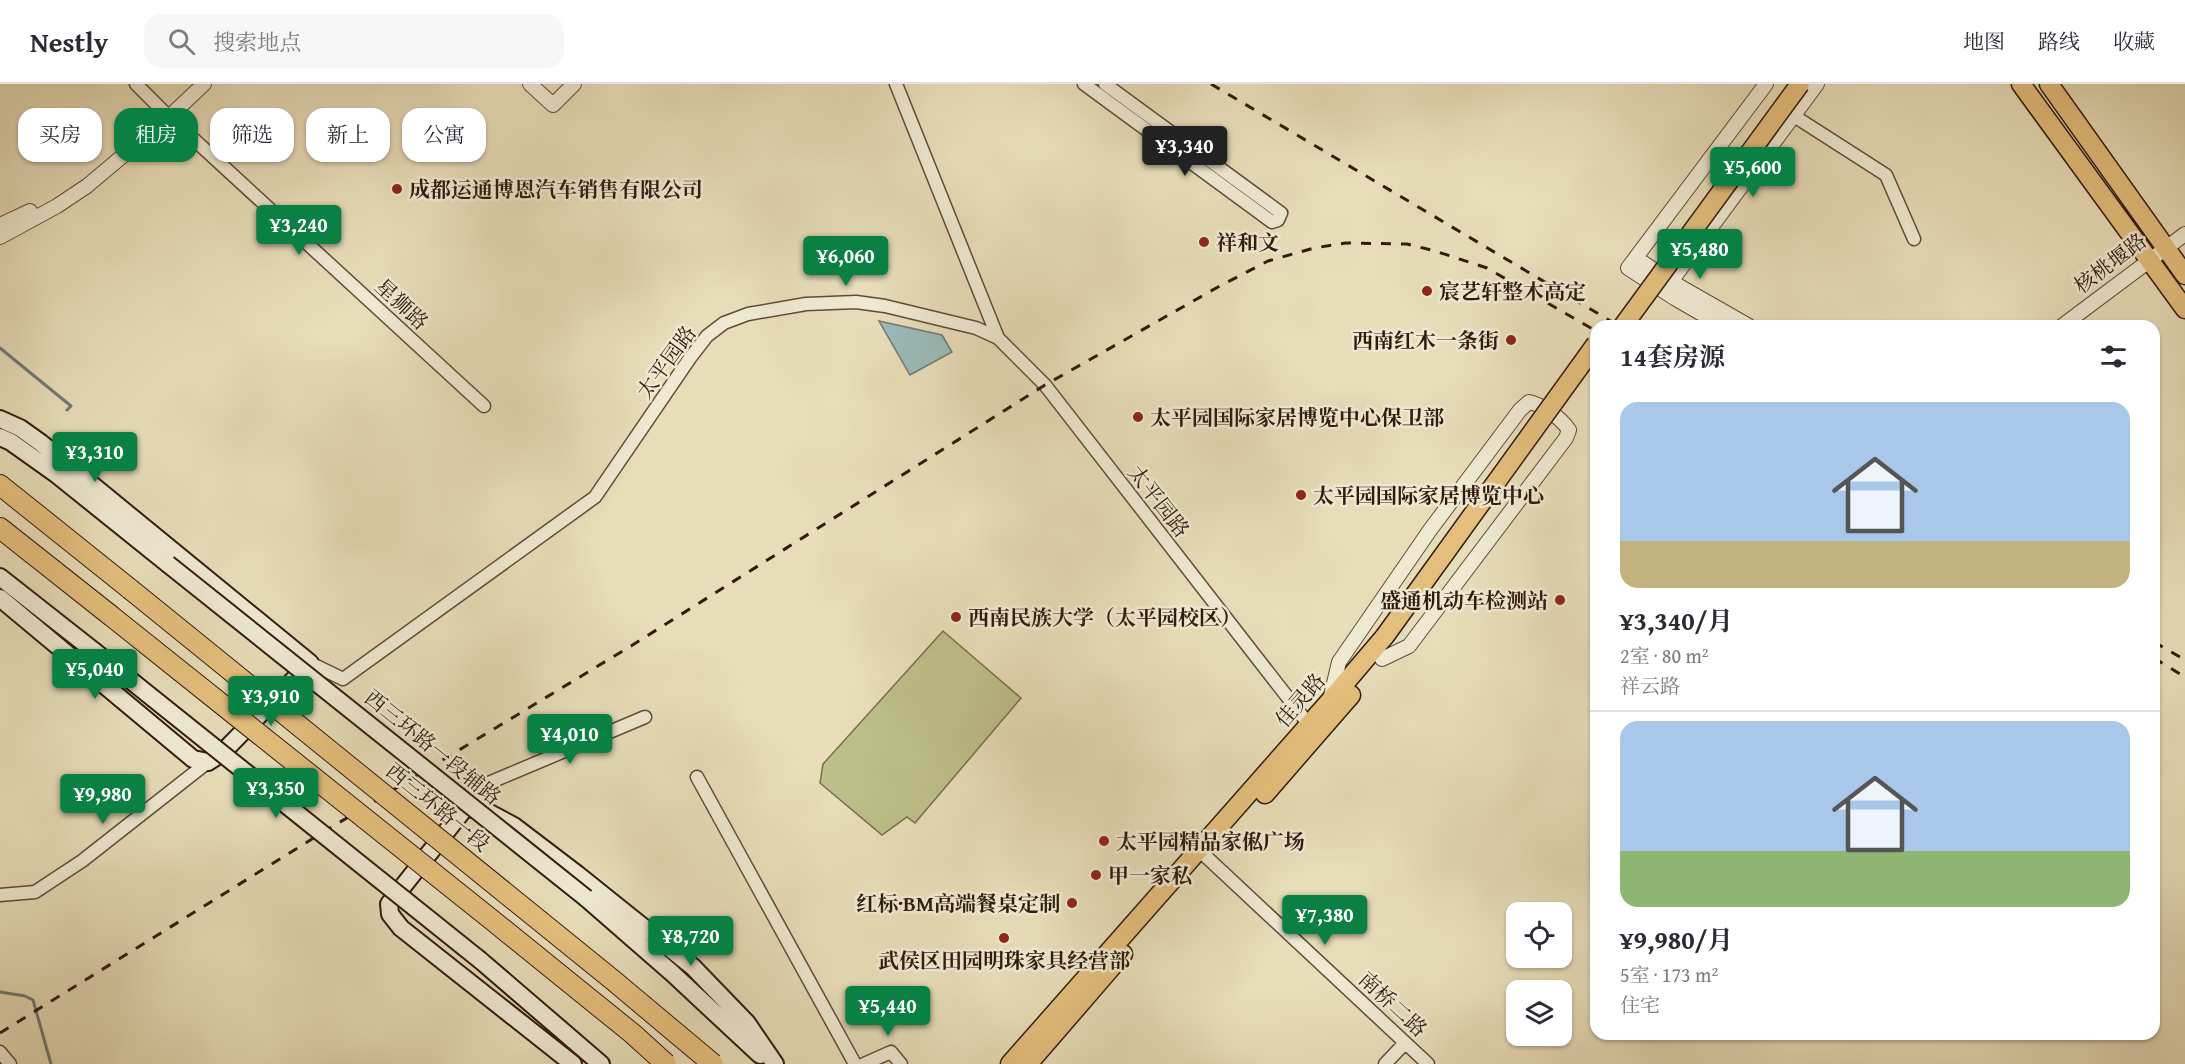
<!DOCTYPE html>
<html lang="zh">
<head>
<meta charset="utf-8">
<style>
  :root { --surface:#fff; --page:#f7f7f7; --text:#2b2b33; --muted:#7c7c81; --line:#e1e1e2; --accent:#0b8043 }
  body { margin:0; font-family:"Gentium Book Plus","Noto Serif SC",serif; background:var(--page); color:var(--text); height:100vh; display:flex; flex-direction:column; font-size:22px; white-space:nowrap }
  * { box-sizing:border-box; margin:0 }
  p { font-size:20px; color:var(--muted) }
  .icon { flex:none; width:33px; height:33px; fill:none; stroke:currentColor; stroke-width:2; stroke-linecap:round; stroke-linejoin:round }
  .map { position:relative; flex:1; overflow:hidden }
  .panel { position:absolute; left:1590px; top:236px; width:570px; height:720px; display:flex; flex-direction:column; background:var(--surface); border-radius:18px; box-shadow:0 2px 4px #0004 }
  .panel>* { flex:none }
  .banner { position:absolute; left:18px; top:24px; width:570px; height:54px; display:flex; gap:12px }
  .controls { position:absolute; left:1506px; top:818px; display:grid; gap:12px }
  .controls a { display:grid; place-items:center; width:66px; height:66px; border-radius:12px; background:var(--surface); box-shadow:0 2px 4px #0004; font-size:30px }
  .price { position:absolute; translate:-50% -51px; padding:0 14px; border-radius:6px; background:var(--accent); color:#fff; font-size:20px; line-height:39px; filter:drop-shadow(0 2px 3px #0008) }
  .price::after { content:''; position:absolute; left:50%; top:36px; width:18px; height:14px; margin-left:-9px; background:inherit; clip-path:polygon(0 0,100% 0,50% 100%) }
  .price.selected { background:#222; color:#fff }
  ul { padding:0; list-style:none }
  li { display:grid; align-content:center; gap:12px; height:318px; padding:0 30px }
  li+li { border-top:2px solid var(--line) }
  li span { display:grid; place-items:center; height:186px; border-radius:18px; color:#555 }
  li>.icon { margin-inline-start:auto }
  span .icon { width:108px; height:108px; fill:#fffc; stroke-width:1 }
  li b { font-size:26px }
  h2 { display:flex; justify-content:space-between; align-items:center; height:72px; padding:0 30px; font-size:26px }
  .pill { padding:0 21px; border-radius:18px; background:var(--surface); box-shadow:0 2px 4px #0004; font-size:21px; line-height:54px }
  .pill.selected { background:var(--accent); color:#fff }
  header { display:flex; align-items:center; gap:36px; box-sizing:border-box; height:84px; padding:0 30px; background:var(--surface); border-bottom:2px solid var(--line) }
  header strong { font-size:28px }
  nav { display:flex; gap:33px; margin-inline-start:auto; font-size:21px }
  .search { width:420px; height:54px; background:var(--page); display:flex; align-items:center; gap:15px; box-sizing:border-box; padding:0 21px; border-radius:18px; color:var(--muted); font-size:22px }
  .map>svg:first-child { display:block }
  .green { fill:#bdbf8a; stroke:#776d4c; stroke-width:1.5 }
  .water { fill:#9abab8; stroke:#707a74; stroke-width:1.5 }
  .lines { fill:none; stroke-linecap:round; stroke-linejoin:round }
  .stream { stroke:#707a74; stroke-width:3 }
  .minor-casing { stroke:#5e4c39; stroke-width:15 }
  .tertiary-casing { stroke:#5e4c39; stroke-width:16 }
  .secondary-casing { stroke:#311b0e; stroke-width:20 }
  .primary-casing { stroke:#311b0e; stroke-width:21 }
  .trunk-casing { stroke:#311b0e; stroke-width:22 }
  .minor { stroke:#efe9d2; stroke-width:12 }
  .tertiary { stroke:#efe9d2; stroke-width:14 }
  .secondary { stroke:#efe9d2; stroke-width:16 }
  .primary { stroke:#e4be7c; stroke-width:18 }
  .trunk { stroke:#e4be7c; stroke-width:20 }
  .rail { stroke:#311b0e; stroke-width:3; stroke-dasharray:10 10; stroke-linecap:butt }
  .secondary-bridge-casing { stroke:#311b0e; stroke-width:20; stroke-linecap:butt }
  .primary-bridge-casing { stroke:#311b0e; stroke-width:21; stroke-linecap:butt }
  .trunk-bridge-casing { stroke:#311b0e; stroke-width:22; stroke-linecap:butt }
  .secondary-bridge { stroke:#efe9d2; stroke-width:16 }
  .primary-bridge { stroke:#e4be7c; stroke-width:18 }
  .trunk-bridge { stroke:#e4be7c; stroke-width:20 }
  .poi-dot { fill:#8f2418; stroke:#efe9d2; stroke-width:2 }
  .labels { text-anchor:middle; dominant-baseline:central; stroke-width:5; stroke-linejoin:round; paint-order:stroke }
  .poi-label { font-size:21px; font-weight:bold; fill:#311b0e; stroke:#efe9d2; text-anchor:start }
  .street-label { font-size:21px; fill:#311b0e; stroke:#efe9d2 }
</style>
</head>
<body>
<header>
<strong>Nestly</strong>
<div class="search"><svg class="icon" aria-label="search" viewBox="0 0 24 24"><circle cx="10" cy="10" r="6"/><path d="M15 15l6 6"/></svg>搜索地点</div>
<nav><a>地图</a><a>路线</a><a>收藏</a></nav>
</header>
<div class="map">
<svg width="2185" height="980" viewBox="0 0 2185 980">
  <rect width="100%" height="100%" fill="#e7ddb9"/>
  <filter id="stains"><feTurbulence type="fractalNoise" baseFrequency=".00333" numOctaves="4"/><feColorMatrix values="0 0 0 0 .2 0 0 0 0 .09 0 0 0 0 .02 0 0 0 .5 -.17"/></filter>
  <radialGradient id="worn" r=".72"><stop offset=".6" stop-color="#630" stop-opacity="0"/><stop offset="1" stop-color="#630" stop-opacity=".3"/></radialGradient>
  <path class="green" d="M943,547L1021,614L915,739L907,733L882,751L820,699L823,680Z"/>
  <path class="water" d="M879,237L942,251L952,268L910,291Z"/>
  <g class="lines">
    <path class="stream" d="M0,264L71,322L67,326
      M0,908L25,912L33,916L51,980"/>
    <g class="minor-casing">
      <path id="minor" d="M136,0L163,27L484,322
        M896,0L998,254
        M1084,0L1272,138L1278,136L1281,129L1105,0
        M1794,32L1886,91L1914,155
        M310,579L343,595L595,413L690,274L707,252L724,239L748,230L806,220L856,218L885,222L976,244L998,254L1045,301L1313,646
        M697,693L855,980
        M484,726L472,706L645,633
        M1199,766L1428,980
        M0,811L35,808L82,777L208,678
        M0,968L10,980
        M864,980L891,968L901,980
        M1385,980L1405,959"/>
    </g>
    <g class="tertiary-casing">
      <path id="tertiary" d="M530,0L553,21L574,0
        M0,141L30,127
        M0,153L57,122L87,102L169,33L204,0
        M1636,174L1672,198L1749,242
        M1664,207L1817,0
        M1723,242L1676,215L1628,184L1766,0
        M2062,242L2185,150
        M1330,616L1339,578L1430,446L1520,326L1529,318C1543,321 1561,334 1569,346L1566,354L1409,562L1382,575"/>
    </g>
    <g class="secondary-casing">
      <path id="secondary" d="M0,335L20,344L41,359L310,579L222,669L208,678L193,675L0,514
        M0,353L11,358L56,390L168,480
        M0,493L94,567
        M586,814L672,889L760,971
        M480,876L601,980
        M573,980L401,844L390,830L389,820L465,724L484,726L514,742L577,790L693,883L747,939L775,980"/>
    </g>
    <g class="primary-casing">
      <path id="primary" d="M2021,0L2185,225
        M2049,0L2185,191
        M1265,710L1351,611
        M1010,980L1329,618L1385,552
        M1028,980L1123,870"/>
    </g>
    <g class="trunk-casing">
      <path id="trunk" d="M0,401L130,505
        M0,444L110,531"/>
    </g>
    <use href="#minor" class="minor"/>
    <use href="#tertiary" class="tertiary"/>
    <use href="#secondary" class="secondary"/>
    <use href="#primary" class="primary"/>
    <use href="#trunk" class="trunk"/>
    <path class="rail" d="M1211,0L1619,242
      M2154,558L2185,576
      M2154,574L2185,593
      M0,949L312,755L631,562L1045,301L1218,203L1268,177L1314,164L1346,159L1407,160L1435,167L1487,184L1596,247"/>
    <g class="secondary-bridge-casing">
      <path id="secondary-bridge" d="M168,480L586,814
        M94,567L480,876"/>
    </g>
    <g class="primary-bridge-casing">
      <path id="primary-bridge" d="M1623,242L1800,0
        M1385,552L1596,260"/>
    </g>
    <g class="trunk-bridge-casing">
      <path id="trunk-bridge" d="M130,505L614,897L713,980
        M110,531L492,836L633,950L666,980"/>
    </g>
    <use href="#secondary-bridge" class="secondary-bridge"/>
    <use href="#primary-bridge" class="primary-bridge"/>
    <use href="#trunk-bridge" class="trunk-bridge"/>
  </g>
  <g class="poi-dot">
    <circle cx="397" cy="105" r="6"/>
    <circle cx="1204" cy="158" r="6"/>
    <circle cx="1427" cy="207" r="6"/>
    <circle cx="1511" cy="256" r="6"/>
    <circle cx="1138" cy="333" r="6"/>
    <circle cx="1301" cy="411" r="6"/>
    <circle cx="1560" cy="516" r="6"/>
    <circle cx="956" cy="533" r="6"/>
    <circle cx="1104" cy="757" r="6"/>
    <circle cx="1096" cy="791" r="6"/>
    <circle cx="1072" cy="819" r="6"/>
    <circle cx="1004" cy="854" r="6"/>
  </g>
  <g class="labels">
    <g class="poi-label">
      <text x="409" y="105">成都运通博恩汽车销售有限公司</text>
      <text x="1216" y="158">祥和文</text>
      <text x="1439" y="207">宸艺轩整木高定</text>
      <text x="1499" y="256" text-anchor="end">西南红木一条街</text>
      <text x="1150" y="333">太平园国际家居博览中心保卫部</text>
      <text x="1313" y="411">太平园国际家居博览中心</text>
      <text x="1548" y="516" text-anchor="end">盛通机动车检测站</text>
      <text x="968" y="533">西南民族大学（太平园校区）</text>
      <text x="1116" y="757">太平园精品家俬广场</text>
      <text x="1108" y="791">甲一家私</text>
      <text x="1060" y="819" text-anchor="end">红标·BM高端餐桌定制</text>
      <text x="1004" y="876" text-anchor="middle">武侯区田园明珠家具经营部</text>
    </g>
    <g class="street-label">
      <text transform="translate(2110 179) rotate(-37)">核桃堰路</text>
      <text transform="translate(402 220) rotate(43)">星狮路</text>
      <text transform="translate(666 278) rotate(-54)">太平园路</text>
      <text transform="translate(1159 417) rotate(52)">太平园路</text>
      <text transform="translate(1300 616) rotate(-49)">佳灵路</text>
      <text transform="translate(433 663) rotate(39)">西三环路一段辅路</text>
      <text transform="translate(438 723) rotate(39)">西三环路一段</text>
      <text transform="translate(1393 920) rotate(43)">南桥二路</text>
    </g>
  </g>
  <rect width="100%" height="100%" filter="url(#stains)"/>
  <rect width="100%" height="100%" fill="url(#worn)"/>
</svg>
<div class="controls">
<a><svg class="icon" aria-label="locate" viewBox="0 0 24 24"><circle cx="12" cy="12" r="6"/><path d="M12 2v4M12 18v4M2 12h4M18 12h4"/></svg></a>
<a><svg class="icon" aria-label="layers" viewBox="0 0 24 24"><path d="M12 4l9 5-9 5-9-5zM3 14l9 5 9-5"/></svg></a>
</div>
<b class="price selected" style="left:1185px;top:93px">¥3,340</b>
<b class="price" style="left:1753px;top:114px">¥5,600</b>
<b class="price" style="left:299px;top:172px">¥3,240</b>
<b class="price" style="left:1700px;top:196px">¥5,480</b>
<b class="price" style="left:846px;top:203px">¥6,060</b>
<b class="price" style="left:95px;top:399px">¥3,310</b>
<b class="price" style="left:95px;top:616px">¥5,040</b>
<b class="price" style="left:271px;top:643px">¥3,910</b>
<b class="price" style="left:570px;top:681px">¥4,010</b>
<b class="price" style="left:276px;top:735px">¥3,350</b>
<b class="price" style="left:103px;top:741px">¥9,980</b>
<b class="price" style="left:1325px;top:862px">¥7,380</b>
<b class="price" style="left:691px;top:883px">¥8,720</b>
<b class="price" style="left:888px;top:953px">¥5,440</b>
<div class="banner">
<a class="pill">买房</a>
<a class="pill selected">租房</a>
<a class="pill">筛选</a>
<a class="pill">新上</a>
<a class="pill">公寓</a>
</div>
<section class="panel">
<h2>14套房源<svg class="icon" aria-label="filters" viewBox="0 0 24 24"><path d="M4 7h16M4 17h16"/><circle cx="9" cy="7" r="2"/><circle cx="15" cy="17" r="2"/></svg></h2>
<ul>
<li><span style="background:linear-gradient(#a9c7e8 75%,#c2b280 0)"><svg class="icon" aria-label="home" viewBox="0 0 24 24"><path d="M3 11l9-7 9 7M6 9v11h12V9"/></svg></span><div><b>¥3,340/月</b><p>2室 · 80 m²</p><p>祥云路</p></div></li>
<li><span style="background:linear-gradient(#a9c7e8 70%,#8fb573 0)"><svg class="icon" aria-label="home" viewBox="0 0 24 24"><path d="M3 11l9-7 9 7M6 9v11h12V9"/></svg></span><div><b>¥9,980/月</b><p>5室 · 173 m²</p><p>住宅</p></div></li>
</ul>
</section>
</div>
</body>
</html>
